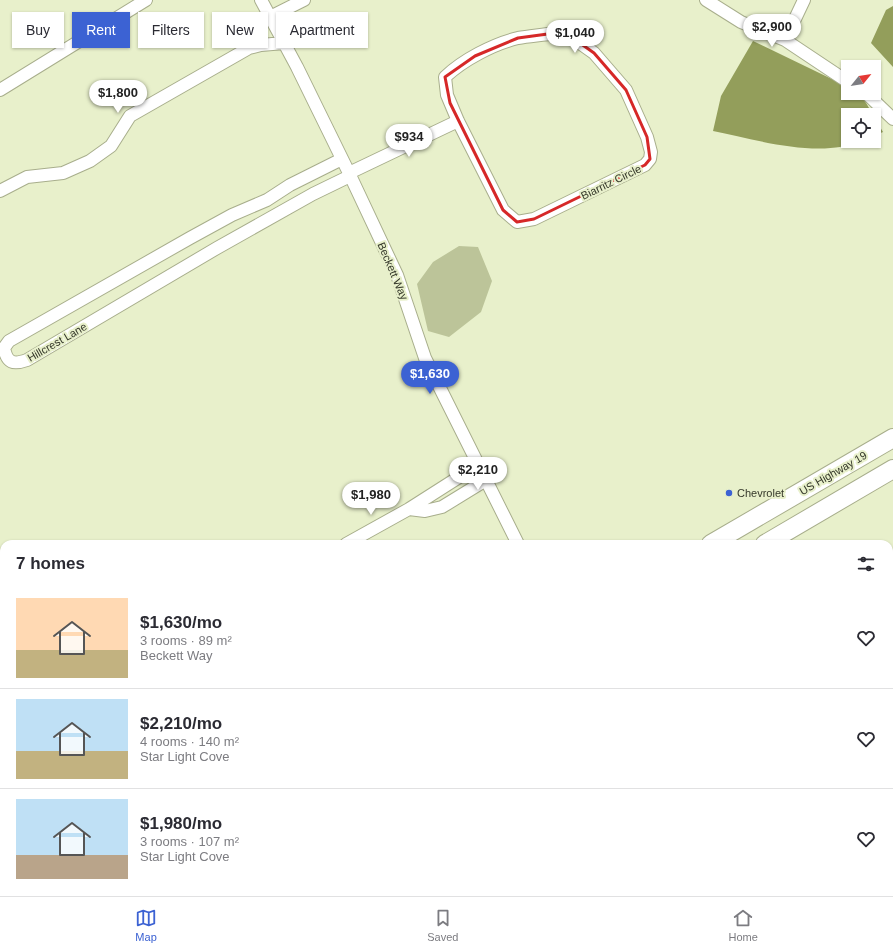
<!DOCTYPE html>
<html lang="en">
<head>
<meta charset="utf-8">
<style>
  :root { --surface:#fff; --page:#f7f7f7; --text:#2b2b33; --muted:#7c7c81; --line:#e1e1e2; --accent:#3c62d3 }
  body { margin:0; font-family:Helvetica,sans-serif; background:var(--page); color:var(--text); height:100vh; display:flex; flex-direction:column; font-size:15px; white-space:nowrap }
  * { box-sizing:border-box; margin:0 }
  p { font-size:13px; color:var(--muted) }
  .icon { flex:none; width:22px; height:22px; fill:none; stroke:currentColor; stroke-width:2; stroke-linecap:round; stroke-linejoin:round }
  .map { position:relative; flex:1; overflow:hidden }
  .side { position:absolute; left:0px; top:540px; width:893px; height:356px; display:flex; flex-direction:column; background:var(--surface); border-radius:12px 12px 0 0; box-shadow:0 1px 3px #0004 }
  .side>* { flex:none }
  .top-card { position:absolute; left:12px; top:12px; width:400px; height:36px; display:flex; gap:8px }
  .needle { width:26px; rotate:60deg }
  .buttons { position:absolute; left:841px; top:60px; display:grid; gap:8px }
  .buttons a { display:grid; place-items:center; width:40px; height:40px; border-radius:0px; background:var(--surface); box-shadow:0 1px 3px #0004; font-size:20px }
  .price { position:absolute; translate:-50% -34px; padding:0 9px; border-radius:14px; background:#fff; color:#222; font-size:13px; line-height:26px; filter:drop-shadow(0 1px 2px #0008) }
  .price::after { content:''; position:absolute; left:50%; top:24px; width:12px; height:9px; margin-left:-6px; background:inherit; clip-path:polygon(0 0,100% 0,50% 100%) }
  .price.current { background:var(--accent); color:#fff }
  ul { padding:0; list-style:none }
  li { display:flex; align-items:center; gap:12px; height:100px; padding:0 16px }
  li+li { border-top:1px solid var(--line) }
  li span { display:grid; place-items:center; flex:none; width:112px; height:80px; border-radius:0px; color:#555 }
  li>.icon { margin-inline-start:auto }
  span .icon { width:48px; height:48px; fill:#fffc; stroke-width:1 }
  li b { font-size:17px }
  h2 { display:flex; justify-content:space-between; align-items:center; height:48px; padding:0 16px; font-size:17px }
  .tag { padding:0 14px; border-radius:0px; background:var(--surface); box-shadow:0 1px 3px #0004; font-size:14px; line-height:36px }
  .tag.current { background:var(--accent); color:#fff }
  .dock { display:flex; justify-content:space-around; align-items:center; height:56px; border-top:1px solid var(--line); background:var(--surface); font-size:11px; color:var(--muted) }
  .dock a { display:grid; justify-items:center; gap:2px }
  .dock .current { color:var(--accent) }
  .map>svg:first-child { display:block }
  .green { fill:#bcc499 }
  .water { fill:#939e5b }
  .pier { fill:#e8f0cb }
  .lines { fill:none; stroke-linecap:round; stroke-linejoin:round }
  .minor-casing { stroke:#a8ae8c; stroke-width:14 }
  .highway-casing { stroke:#a8ae8c; stroke-width:20 }
  .minor { stroke:#fff; stroke-width:12 }
  .highway { stroke:#fff; stroke-width:18 }
  .marked { fill:none; stroke:#d62828; stroke-width:3; stroke-linejoin:round }
  .poi-dot { fill:#3c62d3; stroke:#e8f0cb; stroke-width:1.5 }
  .labels { text-anchor:middle; dominant-baseline:central; stroke-width:4; stroke-linejoin:round; paint-order:stroke }
  .street-label { font-size:11px; fill:#35382a; stroke:#e8f0cb }
  .poi-label { font-size:11px; fill:#35382a; stroke:#e8f0cb; text-anchor:start }
</style>
</head>
<body>
<div class="map">
<svg width="893" height="896" viewBox="0 0 893 896">
  <rect width="100%" height="100%" fill="#e8f0cb"/>
  <path class="green" d="M459,246L478,247L492,281L481,312L449,337L428,331L417,284L433,262Z
    M0,664L4,667V684L0,683Z
    M893,731V896H759L761,892H889V736Z
    M0,840L4,842V892H63V894L60,896H0Z"/>
  <path class="water" d="M893,6V67L871,43L886,10Z
    M753,41L840,83L848,88V93C863,93 866,103 873,115H848V141H862C819,159 757,140 713,131L721,96Z
    M874,117L883,132L874,136Z
    M893,631V724L889,729V632Z
    M0,688L4,689V837L0,835Z
    M635,892H753L750,896H627Z"/>
  <path class="pier" d="M87,892H205L198,896H87L86,893Z"/>
  <g class="lines">
    <g class="minor-casing">
      <path id="minor" d="M261,0L297,67L349,173L397,275L425,358L518,544
        M706,0L741,22L785,40L848,82
        M270,17L304,0
        M555,33L570,36L594,53L626,90L647,137L651,152L650,159L645,165L534,219L517,222L503,210L458,121L447,95L445,77C463,60 493,44 518,38C530,36 543,35 555,33Z
        M785,40L804,0
        M0,90L146,0
        M866,93L893,119
        M342,159L290,185L267,200L232,215L190,238L9,341L4,348C7,363 13,365 27,360L217,248L313,194L350,176
        M349,173L458,121
        M0,191L27,177L63,173L90,161L111,146L130,116L249,48L261,45L284,43
        M409,509L425,511L442,507L486,480
        M346,544L409,509L478,465
        M0,624L4,627"/>
    </g>
    <g class="highway-casing">
      <path id="highway" d="M711,544L893,438
        M765,544L893,469
        M108,896L114,892
        M162,896L169,892"/>
    </g>
    <use href="#minor" class="minor"/>
    <use href="#highway" class="highway"/>
  </g>
  <path class="marked" d="M555,33L570,36L594,53L626,90L647,137L650,159L645,165L534,219L517,222L503,210L450,103L445,77L475,56L518,38Z"/>
  <circle class="poi-dot" cx="729" cy="493" r="4"/>
  <g class="labels">
    <g class="street-label">
      <text transform="translate(611 182) rotate(-26)">Biarritz Circle</text>
      <text transform="translate(393 271) rotate(67)">Beckett Way</text>
      <text transform="translate(57 342) rotate(-30)">Hillcrest Lane</text>
      <text transform="translate(833 473) rotate(-30)">US Highway 19</text>
    </g>
    <g class="poi-label">
      <text x="737" y="493">Chevrolet</text>
    </g>
  </g>
</svg>
<div class="buttons">
<a><svg class="needle" viewBox="-14 -14 28 28"><path d="M0-13l5 13h-10z" fill="#e53935"/><path d="M0 13l5-13h-10z" fill="#7c7c81"/></svg></a>
<a><svg class="icon" aria-label="locate" viewBox="0 0 24 24"><circle cx="12" cy="12" r="6"/><path d="M12 2v4M12 18v4M2 12h4M18 12h4"/></svg></a>
</div>
<b class="price" style="left:772px;top:48px">$2,900</b>
<b class="price" style="left:575px;top:54px">$1,040</b>
<b class="price" style="left:118px;top:114px">$1,800</b>
<b class="price" style="left:409px;top:158px">$934</b>
<b class="price current" style="left:430px;top:395px">$1,630</b>
<b class="price" style="left:478px;top:491px">$2,210</b>
<b class="price" style="left:371px;top:516px">$1,980</b>
<div class="top-card">
<a class="tag">Buy</a>
<a class="tag current">Rent</a>
<a class="tag">Filters</a>
<a class="tag">New</a>
<a class="tag">Apartment</a>
</div>
<section class="side">
<h2>7 homes<svg class="icon" aria-label="filters" viewBox="0 0 24 24"><path d="M4 7h16M4 17h16"/><circle cx="9" cy="7" r="2"/><circle cx="15" cy="17" r="2"/></svg></h2>
<ul>
<li><span style="background:linear-gradient(#ffd9b3 65%,#c2b280 0)"><svg class="icon" aria-label="home" viewBox="0 0 24 24"><path d="M3 11l9-7 9 7M6 9v11h12V9"/></svg></span><div><b>$1,630/mo</b><p>3 rooms · 89 m²</p><p>Beckett Way</p></div><svg class="icon" aria-label="heart" viewBox="0 0 24 24"><path d="M12 20l-8-8c-3-5 5-10 8-4 3-6 11-1 8 4z"/></svg></li>
<li><span style="background:linear-gradient(#bfe0f5 65%,#c2b280 0)"><svg class="icon" aria-label="home" viewBox="0 0 24 24"><path d="M3 11l9-7 9 7M6 9v11h12V9"/></svg></span><div><b>$2,210/mo</b><p>4 rooms · 140 m²</p><p>Star Light Cove</p></div><svg class="icon" aria-label="heart" viewBox="0 0 24 24"><path d="M12 20l-8-8c-3-5 5-10 8-4 3-6 11-1 8 4z"/></svg></li>
<li><span style="background:linear-gradient(#bfe0f5 70%,#b9a48a 0)"><svg class="icon" aria-label="home" viewBox="0 0 24 24"><path d="M3 11l9-7 9 7M6 9v11h12V9"/></svg></span><div><b>$1,980/mo</b><p>3 rooms · 107 m²</p><p>Star Light Cove</p></div><svg class="icon" aria-label="heart" viewBox="0 0 24 24"><path d="M12 20l-8-8c-3-5 5-10 8-4 3-6 11-1 8 4z"/></svg></li>
</ul>
</section>
</div>
<nav class="dock">
<a class="current"><svg class="icon" aria-label="map" viewBox="0 0 24 24"><path d="M3 6l6-2 6 2 6-2v14l-6 2-6-2-6 2zM9 4v14M15 6v14"/></svg>Map</a>
<a><svg class="icon" aria-label="saved" viewBox="0 0 24 24"><path d="M7 4h10v16l-5-4-5 4z"/></svg>Saved</a>
<a><svg class="icon" aria-label="home" viewBox="0 0 24 24"><path d="M3 11l9-7 9 7M6 9v11h12V9"/></svg>Home</a>
</nav>
</body>
</html>
